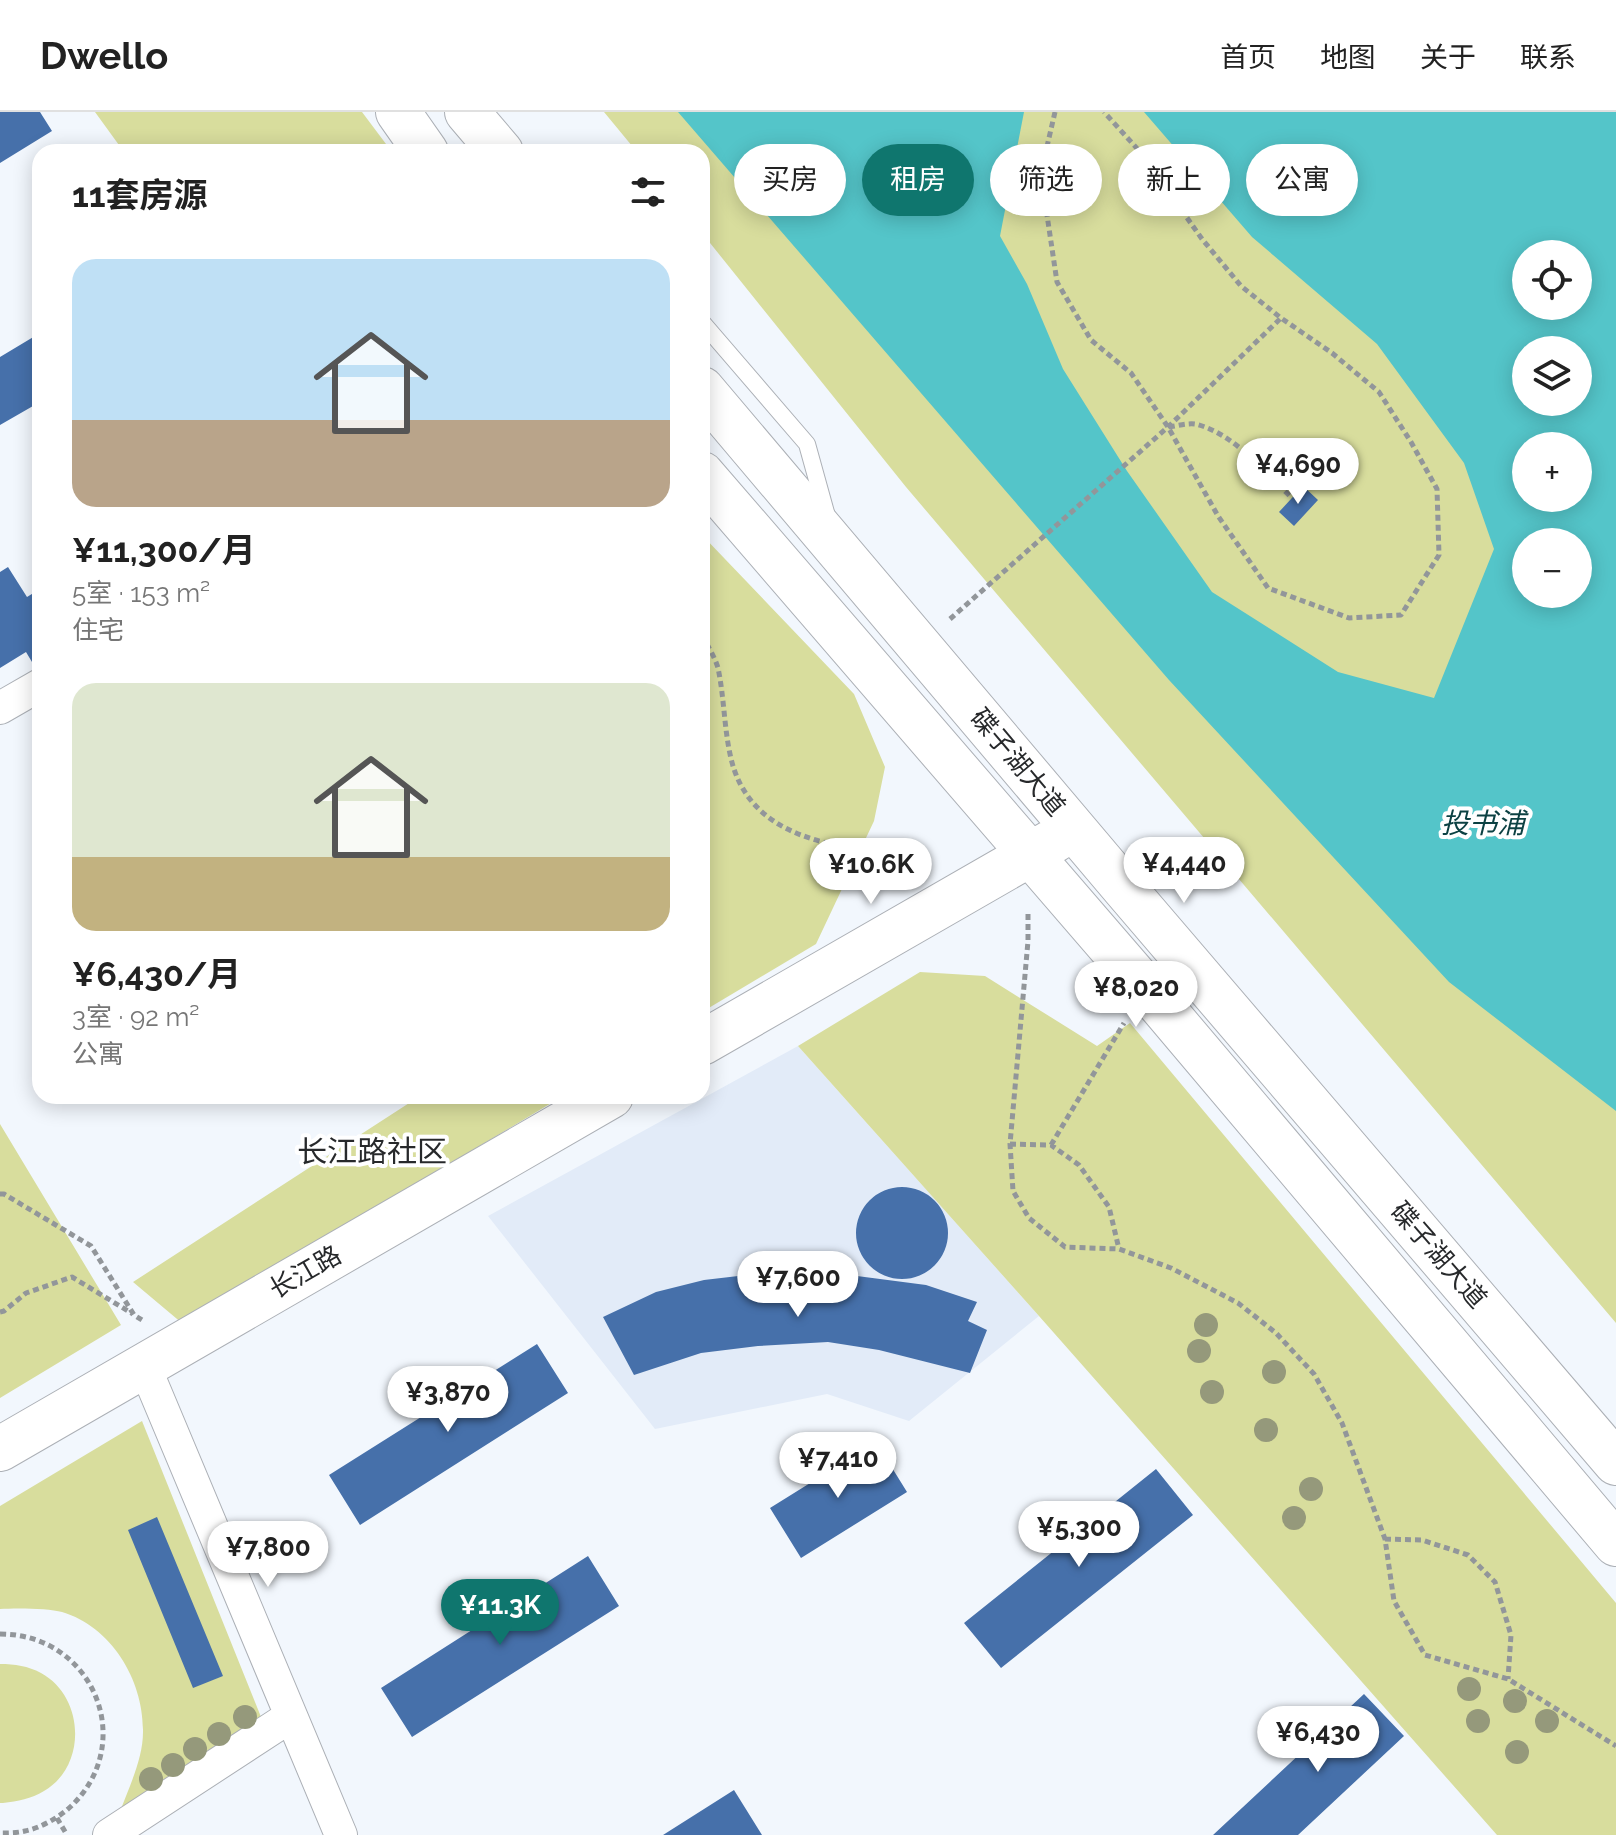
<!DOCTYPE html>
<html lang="zh">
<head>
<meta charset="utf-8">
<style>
  :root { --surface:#fff; --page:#f6f6f6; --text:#222; --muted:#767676; --line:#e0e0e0; --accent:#0f766e }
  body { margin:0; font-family:Raleway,"Noto Sans SC",sans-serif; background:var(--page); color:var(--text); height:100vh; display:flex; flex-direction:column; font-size:30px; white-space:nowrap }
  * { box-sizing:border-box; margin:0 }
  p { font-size:26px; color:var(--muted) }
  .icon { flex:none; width:44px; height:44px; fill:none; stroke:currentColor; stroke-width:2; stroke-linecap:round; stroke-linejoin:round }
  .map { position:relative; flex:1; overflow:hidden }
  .sheet { position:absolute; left:32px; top:32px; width:678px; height:960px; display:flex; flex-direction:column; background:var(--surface); border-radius:24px; box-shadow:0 4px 20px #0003 }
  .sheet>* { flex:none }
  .top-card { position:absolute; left:734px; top:32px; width:760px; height:72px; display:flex; gap:16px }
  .tools { position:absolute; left:1512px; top:128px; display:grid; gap:16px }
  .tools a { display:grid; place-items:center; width:80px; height:80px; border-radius:50%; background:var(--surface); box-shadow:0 4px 20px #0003; font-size:40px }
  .price { position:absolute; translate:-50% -68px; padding:0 18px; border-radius:28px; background:#fff; color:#222; font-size:26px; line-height:52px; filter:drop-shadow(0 2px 4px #0008) }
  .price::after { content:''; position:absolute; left:50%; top:48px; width:24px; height:18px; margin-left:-12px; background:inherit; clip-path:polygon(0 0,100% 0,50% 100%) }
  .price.active { background:var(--accent); color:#fff }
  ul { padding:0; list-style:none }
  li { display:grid; align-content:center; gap:16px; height:424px; padding:0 40px }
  li span { display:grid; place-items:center; height:248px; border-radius:24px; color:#555 }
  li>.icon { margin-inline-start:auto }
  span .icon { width:144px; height:144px; fill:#fffc; stroke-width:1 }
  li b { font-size:34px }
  h2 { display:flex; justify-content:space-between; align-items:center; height:96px; padding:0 40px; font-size:34px }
  .pill { padding:0 28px; border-radius:36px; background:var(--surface); box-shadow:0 4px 20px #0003; font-size:28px; line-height:72px }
  .pill.active { background:var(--accent); color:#fff }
  header { display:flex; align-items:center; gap:48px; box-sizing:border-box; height:112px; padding:0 40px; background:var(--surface); border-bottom:2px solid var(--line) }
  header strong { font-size:38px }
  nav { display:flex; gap:44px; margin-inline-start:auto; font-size:28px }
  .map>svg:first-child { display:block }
  .built { fill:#e2ebf8 }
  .green { fill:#d8dd9d; fill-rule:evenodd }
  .water { fill:#54c5c9; fill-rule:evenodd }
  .building { fill:#4670aa }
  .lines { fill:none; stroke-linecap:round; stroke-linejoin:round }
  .lane-casing { stroke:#acb0b6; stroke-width:18 }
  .street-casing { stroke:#acb0b6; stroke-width:34 }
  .secondary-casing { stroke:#acb0b6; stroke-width:46 }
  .path { stroke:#92969a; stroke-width:5; stroke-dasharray:6 4; stroke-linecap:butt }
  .lane { stroke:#fff; stroke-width:16 }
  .street { stroke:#fff; stroke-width:32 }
  .secondary { stroke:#fff; stroke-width:44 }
  .tree { fill:#95997b }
  .labels { text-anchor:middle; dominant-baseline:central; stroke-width:8; stroke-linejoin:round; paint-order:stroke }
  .street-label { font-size:26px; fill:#27292b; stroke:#fff }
  .water-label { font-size:28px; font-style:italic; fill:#0c4143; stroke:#fff }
  .quarter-label { font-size:30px; fill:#27292b; stroke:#fff }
</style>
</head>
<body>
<header>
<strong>Dwello</strong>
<nav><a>首页</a><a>地图</a><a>关于</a><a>联系</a></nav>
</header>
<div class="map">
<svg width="1616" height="1723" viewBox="0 0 1616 1723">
  <rect width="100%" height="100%" fill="#f2f7fd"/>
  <path class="built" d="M798,934L1039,1204L909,1309L827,1282L655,1317L488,1104Z"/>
  <path class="green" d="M95,0H362L392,40H124Z
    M604,0H1616V1211L906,375L702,121V40H637ZM1526,142H1578V194H1526ZM1526,238H1578V290H1526ZM1526,334H1578V386H1526ZM1526,430H1578V482H1526Z
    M702,423L854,582L885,655L874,709L816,832L702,900Z
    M920,860L985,864L1097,934L1130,911L1616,1491V1723H1497L1039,1204L798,934Z
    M420,984H563L183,1212L133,1170Z
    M0,1012L121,1213L0,1286Z
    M142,1309L261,1605L121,1697C130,1673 143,1646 143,1620C144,1569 112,1515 62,1500C49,1496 14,1496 0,1497V1394Z
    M0,1552C15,1552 28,1554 41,1561C85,1585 87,1654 44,1679C31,1687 18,1689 3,1691H0Z"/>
  <path class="water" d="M678,0H1024L1000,124L1027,172L1063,257L1127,359L1212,480L1338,560L1434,586L1494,437L1464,351L1377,232L1252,125L1144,0H1616V999L1449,870L1169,568ZM1526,142H1578V194H1526ZM1526,238H1578V290H1526ZM1526,334H1578V386H1526ZM1526,430H1578V482H1526Z"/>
  <path class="building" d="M0,0H40L52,19L0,51Z
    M40,221V290L0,313V245Z
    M1303,374L1318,388L1294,414L1279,400Z
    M8,455L27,485L40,477V552L35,555L26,540L0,556V460Z
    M856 1121a46 46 0 1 1 92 0a46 46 0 1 1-92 0Z
    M765,1161L857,1164L926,1173L977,1190L968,1209L987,1218L970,1261L879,1238L828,1230L758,1234L701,1241L634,1263L603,1205L656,1180L704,1168Z
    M537,1232L568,1281L360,1413L329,1363Z
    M876,1330L907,1380L801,1446L770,1396Z
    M1156,1357L1193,1403L1001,1556L964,1511Z
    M157,1405L223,1564L193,1576L128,1418Z
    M588,1444L619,1494L412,1625L381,1576Z
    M1364,1582L1404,1624L1298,1723H1213Z
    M734,1678L762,1723H663Z"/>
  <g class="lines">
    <g class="lane-casing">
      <path id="lane" d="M702,210L807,332L827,404"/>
    </g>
    <g class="street-casing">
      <path id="street" d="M0,596L40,573
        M144,1253L341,1723
        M109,1723L291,1604"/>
    </g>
    <g class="secondary-casing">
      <path id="secondary" d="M398,0L426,40
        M467,0L501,40
        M702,277L1124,776L1616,1351
        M702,362L1162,895L1616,1432
        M702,931L1055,728
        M0,1337L611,984"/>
    </g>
    <path class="path" d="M1055,0L1045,43L1047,103L1057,170L1091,228L1131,261L1168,315L1218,404L1268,476L1349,506L1401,503L1439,443L1437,377L1411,330L1379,280L1332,241L1281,206L1241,174L1202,127L1142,42L1104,0
      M1169,315C1177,314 1187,311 1195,312C1234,321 1264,360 1292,386
      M950,507L1168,315L1281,206
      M702,523C707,533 715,545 718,556C724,584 724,614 730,642C748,731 841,735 914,745
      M1028,802V829L1010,1032L1013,1079L1029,1106L1065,1135L1119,1137L1171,1156L1238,1191L1276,1221L1314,1262L1342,1311L1385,1427L1394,1489L1425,1543L1508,1567L1616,1634
      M1010,1032L1051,1033L1079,1053L1109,1095L1119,1137
      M1051,1033L1124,911
      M0,1082H4L91,1134L134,1203L142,1208
      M0,1200L4,1199L26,1181L72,1165L133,1202
      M1385,1427L1422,1428L1468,1443L1495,1470L1511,1523L1508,1567
      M0,1522C95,1522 139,1634 68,1697C56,1707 40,1716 25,1719C17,1721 8,1721 0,1721
      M57,1706L67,1723"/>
    <use href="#lane" class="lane"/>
    <use href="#street" class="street"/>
    <use href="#secondary" class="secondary"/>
  </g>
  <g class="tree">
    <circle cx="1206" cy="1213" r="12"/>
    <circle cx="1199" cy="1239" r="12"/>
    <circle cx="1274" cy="1260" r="12"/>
    <circle cx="1212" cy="1280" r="12"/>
    <circle cx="1266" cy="1318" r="12"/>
    <circle cx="1311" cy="1377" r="12"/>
    <circle cx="1294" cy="1406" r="12"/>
    <circle cx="1469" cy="1577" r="12"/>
    <circle cx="1515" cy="1589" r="12"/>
    <circle cx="245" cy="1605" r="12"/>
    <circle cx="1478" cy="1609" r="12"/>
    <circle cx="1547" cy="1609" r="12"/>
    <circle cx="219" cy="1622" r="12"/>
    <circle cx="195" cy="1637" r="12"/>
    <circle cx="1517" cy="1640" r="12"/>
    <circle cx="173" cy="1653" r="12"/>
    <circle cx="151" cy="1667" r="12"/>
  </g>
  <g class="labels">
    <g class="street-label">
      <text transform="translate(1018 650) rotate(50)">碟子湖大道</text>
      <text transform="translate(1439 1143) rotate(49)">碟子湖大道</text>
      <text transform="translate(305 1160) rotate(-30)">长江路</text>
    </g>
    <g class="water-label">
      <text x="1483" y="711">投书浦</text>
    </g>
    <g class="quarter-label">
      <text x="372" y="1039">长江路社区</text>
    </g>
  </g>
</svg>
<div class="tools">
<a><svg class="icon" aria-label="locate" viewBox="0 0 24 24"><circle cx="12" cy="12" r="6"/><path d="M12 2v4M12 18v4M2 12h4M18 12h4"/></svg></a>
<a><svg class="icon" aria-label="layers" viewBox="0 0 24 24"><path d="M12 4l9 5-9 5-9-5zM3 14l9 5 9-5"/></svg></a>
<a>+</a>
<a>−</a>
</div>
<b class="price" style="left:1298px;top:394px">¥4,690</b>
<b class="price" style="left:1184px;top:793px">¥4,440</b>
<b class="price" style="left:871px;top:794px">¥10.6K</b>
<b class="price" style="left:1136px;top:917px">¥8,020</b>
<b class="price" style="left:798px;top:1207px">¥7,600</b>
<b class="price" style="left:448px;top:1322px">¥3,870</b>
<b class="price" style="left:838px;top:1388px">¥7,410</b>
<b class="price" style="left:1079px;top:1457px">¥5,300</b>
<b class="price" style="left:268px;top:1477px">¥7,800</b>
<b class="price active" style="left:500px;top:1535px">¥11.3K</b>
<b class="price" style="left:1318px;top:1662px">¥6,430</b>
<div class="top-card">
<a class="pill">买房</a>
<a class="pill active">租房</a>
<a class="pill">筛选</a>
<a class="pill">新上</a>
<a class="pill">公寓</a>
</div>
<section class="sheet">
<h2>11套房源<svg class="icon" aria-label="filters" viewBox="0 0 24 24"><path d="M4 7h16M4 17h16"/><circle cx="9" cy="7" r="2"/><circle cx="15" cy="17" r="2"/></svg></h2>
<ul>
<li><span style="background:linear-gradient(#bfe0f5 65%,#b9a48a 0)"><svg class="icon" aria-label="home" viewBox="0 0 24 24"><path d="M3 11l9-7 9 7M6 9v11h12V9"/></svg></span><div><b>¥11,300/月</b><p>5室 · 153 m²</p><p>住宅</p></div></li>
<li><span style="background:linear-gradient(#dfe7d0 70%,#c2b280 0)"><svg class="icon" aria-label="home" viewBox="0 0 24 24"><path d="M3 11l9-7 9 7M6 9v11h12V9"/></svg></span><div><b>¥6,430/月</b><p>3室 · 92 m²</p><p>公寓</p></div></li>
</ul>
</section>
</div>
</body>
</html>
